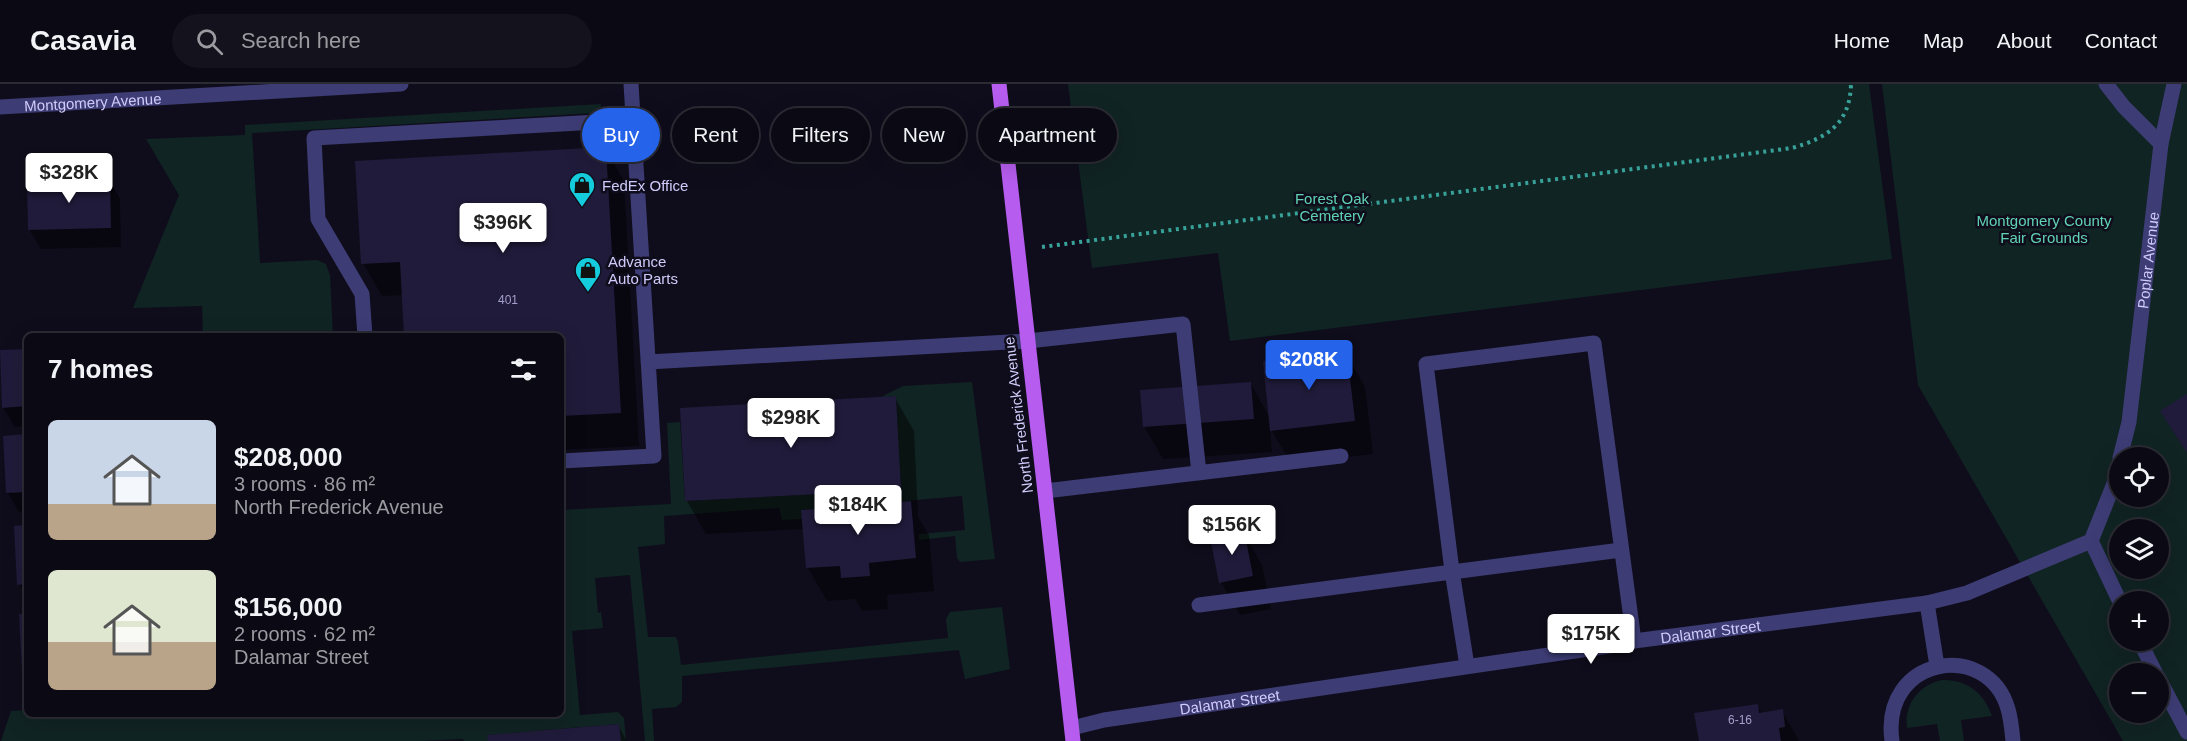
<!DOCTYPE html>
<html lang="en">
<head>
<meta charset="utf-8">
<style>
  :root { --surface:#0b0a14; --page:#14131d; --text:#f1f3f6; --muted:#9a9aa0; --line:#2b2b34; --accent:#2563eb }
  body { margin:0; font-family:Arial,sans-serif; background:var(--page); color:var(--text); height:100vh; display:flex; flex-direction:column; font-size:22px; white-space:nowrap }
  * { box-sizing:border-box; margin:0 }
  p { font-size:20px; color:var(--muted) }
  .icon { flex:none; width:33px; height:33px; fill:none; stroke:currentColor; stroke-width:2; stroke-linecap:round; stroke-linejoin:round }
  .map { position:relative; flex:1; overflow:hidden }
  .drawer { position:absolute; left:24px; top:249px; width:540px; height:384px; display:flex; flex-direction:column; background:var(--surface); border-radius:9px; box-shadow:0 6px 24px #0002,0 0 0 2px var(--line) }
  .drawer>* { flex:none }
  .banner { position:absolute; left:582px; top:24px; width:570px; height:54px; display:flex; gap:12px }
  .controls { position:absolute; left:2109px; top:363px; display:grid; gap:12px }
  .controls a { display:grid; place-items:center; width:60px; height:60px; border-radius:50%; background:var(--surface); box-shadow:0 6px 24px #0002,0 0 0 2px var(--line); font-size:30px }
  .price { position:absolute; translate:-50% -51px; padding:0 14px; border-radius:6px; background:#fff; color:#222; font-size:20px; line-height:39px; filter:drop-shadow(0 2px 3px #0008) }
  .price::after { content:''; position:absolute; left:50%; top:36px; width:18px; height:14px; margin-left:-9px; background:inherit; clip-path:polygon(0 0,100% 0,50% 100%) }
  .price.current { background:var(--accent); color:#fff }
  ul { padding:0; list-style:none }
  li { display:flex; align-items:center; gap:18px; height:150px; padding:0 24px }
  li span { display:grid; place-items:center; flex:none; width:168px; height:120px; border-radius:9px; color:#555 }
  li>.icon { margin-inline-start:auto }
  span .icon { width:72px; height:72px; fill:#fffc; stroke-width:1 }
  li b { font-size:26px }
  h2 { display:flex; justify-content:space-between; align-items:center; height:72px; padding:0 24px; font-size:26px }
  .pill { padding:0 21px; border-radius:27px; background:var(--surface); box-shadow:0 6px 24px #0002,0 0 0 2px var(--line); font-size:21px; line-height:54px }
  .pill.current { background:var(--accent); color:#fff }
  header { display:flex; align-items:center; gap:36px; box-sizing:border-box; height:84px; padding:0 30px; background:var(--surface); border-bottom:2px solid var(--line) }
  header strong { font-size:28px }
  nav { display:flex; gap:33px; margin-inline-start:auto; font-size:21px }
  .search { width:420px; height:54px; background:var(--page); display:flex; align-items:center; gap:15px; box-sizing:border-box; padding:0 21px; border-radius:33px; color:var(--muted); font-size:22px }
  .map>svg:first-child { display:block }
  .green { fill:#102423; fill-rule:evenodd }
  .shadow { fill:#0007 }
  .building { fill:#201b3a }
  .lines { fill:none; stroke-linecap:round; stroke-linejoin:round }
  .path { stroke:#38a29a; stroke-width:4; stroke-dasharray:3 4.5; stroke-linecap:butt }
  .lane { stroke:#3d3c75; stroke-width:15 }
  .street { stroke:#3d3c75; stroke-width:15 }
  .primary { stroke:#b65def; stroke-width:15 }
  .labels { text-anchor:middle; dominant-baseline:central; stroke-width:5; stroke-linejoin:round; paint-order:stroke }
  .number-label { font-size:12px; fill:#a49fca }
  .street-label { font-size:15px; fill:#d0cbfa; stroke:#0f0d1b }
  .poi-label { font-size:15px; fill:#d0cbfa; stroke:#0f0d1b; text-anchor:start }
  .park-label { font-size:15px; fill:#60d2b3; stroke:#0f0d1b }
</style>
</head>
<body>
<header>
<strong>Casavia</strong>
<div class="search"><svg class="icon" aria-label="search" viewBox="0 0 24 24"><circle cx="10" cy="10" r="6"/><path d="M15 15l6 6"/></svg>Search here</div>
<nav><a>Home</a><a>Map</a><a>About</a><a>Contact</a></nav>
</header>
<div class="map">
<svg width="2187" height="657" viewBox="0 0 2187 657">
  <rect width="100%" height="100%" fill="#0f0d1b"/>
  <path class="green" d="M1068,0H1869L1892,175L1230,257L1218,169L1092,184Z
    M1882,0H2187V657H2123L1918,301ZM2120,374H2158V412H2120ZM2120,446H2158V484H2120ZM2120,518H2158V556H2120ZM2120,590H2158V628H2120Z
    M601,20L600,26L595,29L252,49L260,179L317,176L326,180L330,191L333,252H203L202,222L133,224L179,111L146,55L245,51V41Z
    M972,298L995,475L960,478L957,474L955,452L919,456V450L965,446L962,412L801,426L802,435L782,436L779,424L664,432L665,460L638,463L648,553H676L678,558L681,581L948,554L946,535L950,528L1002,523L1010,585L965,595L959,566L682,592V618L676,623L652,625L654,657H645L630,491L595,494L598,529L601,528L603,544L572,547L580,631L618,628L624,634L626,657H621L619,640L488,651V657H464L463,655L419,657H1L11,627L27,626V630H561V426L671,420L667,339L680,338L685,417L900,406L896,312L881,313L903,302Z
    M1942,596C1967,595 1984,609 1992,632L1961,636L1964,657H1940L1937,640L1907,644C1904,620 1919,601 1942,596Z"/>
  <path class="shadow" d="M605,64L624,97L639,362L561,366V252H406L403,211L382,212L363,179Z
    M109,95L120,115L121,163L41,165L29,145Z
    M27,266V342L15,343L3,323L0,268Z
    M1346,270L1365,303L1373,370L1291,379L1270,344L1272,368L1163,375L1144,342L1251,300L1270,334Z
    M895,314L914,347L918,433L929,451L934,507L887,511L888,525L862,527L855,515L827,517L808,484L804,445L706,450L687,417Z
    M27,352V428H19L8,409Z
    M27,443V514L19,500Z
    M1243,448L1262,481L1271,525L1240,531L1221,498Z
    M1757,622L1762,630L1782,627L1799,657H1700Z
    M618,641L627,657H490Z"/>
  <path class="building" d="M606,63L621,329L561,332V252H404L400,178L361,180L355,77Z
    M110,94L111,144L28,146L27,96Z
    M27,265V322L2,324L0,266Z
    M1347,268L1355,337L1270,347L1263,277Z
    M1251,298L1254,335L1143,343L1140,306Z
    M2187,310V369L2160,327Z
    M896,312L901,406L685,417L680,324Z
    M27,350V408L6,409L3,352Z
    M911,417L916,474L869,479L870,492L841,494L840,482L806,484L801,426Z
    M27,441V500L17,501L14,442Z
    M1244,446L1253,492L1219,499L1210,453Z
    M19,530H27V587L22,588Z
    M1758,620L1759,629L1783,625L1785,643L1779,644L1781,657H1699L1694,629Z
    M619,640L621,657H488L487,651Z"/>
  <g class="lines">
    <path class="path" d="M1042,163L1792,64C1827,54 1850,40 1851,0"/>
    <path class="lane" d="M365,252L362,210L318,135L314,54L633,36
      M648,278L1028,257L1183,240L1199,389
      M561,377L654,372L631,0
      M1045,407L1341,372
      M1927,519L1937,582
      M1199,521L1621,466
      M1467,582L1452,487L1426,280L1594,259L1634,557
      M1892,657C1880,572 1988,555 2008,625C2011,635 2012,647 2013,657"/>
    <g class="street">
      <path d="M2106,0L2124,23L2161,60"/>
      <path id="s1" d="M0,23L401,0"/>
      <path id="s2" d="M2120,374L2129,338L2161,60L2174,0"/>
      <path d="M2120,377L2115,397L2091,457L2120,518"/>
      <path d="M2139,556L2156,590"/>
      <path d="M2158,593L2187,648"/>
      <path id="s3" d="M1072,644L1104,636L1623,560L1634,557L1927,519L1967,509L2091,457"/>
    </g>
    <path class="primary" d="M999,0L1073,657"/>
  </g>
  <defs>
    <g id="shop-pin" transform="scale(1.35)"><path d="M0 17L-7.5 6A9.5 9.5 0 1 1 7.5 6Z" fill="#15ccdc" stroke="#0f0d1b"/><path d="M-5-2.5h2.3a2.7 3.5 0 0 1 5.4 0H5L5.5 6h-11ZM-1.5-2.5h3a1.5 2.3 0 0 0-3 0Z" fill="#111"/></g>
  </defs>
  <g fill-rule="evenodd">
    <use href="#shop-pin" x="582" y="101"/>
    <use href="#shop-pin" x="588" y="186"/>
  </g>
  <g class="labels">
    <g class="number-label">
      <text x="508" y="216">401</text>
      <text x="1740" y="636">6-16</text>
    </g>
    <g class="street-label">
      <text stroke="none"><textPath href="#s1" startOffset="93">Montgomery Avenue</textPath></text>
      <text stroke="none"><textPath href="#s2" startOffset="200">Poplar Avenue</textPath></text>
      <text transform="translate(1018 331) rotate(-97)">North Frederick Avenue</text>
      <text stroke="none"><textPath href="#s3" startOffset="646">Dalamar Street</textPath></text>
      <text stroke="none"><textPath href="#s3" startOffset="160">Dalamar Street</textPath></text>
    </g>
    <g class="poi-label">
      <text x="602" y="101">FedEx Office</text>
      <text x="608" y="177">Advance<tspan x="608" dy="17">Auto Parts</tspan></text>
    </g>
    <g class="park-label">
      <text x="1332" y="114">Forest Oak<tspan x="1332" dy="17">Cemetery</tspan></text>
      <text x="2044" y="136">Montgomery County<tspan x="2044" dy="17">Fair Grounds</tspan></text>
    </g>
  </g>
</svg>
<div class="controls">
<a><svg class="icon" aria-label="locate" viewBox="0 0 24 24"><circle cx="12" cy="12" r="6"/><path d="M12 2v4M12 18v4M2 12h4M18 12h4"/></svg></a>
<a><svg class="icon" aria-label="layers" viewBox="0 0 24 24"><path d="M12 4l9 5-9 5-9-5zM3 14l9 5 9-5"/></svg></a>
<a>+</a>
<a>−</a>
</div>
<b class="price" style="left:69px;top:120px">$328K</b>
<b class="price" style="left:503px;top:170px">$396K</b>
<b class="price current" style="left:1309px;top:307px">$208K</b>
<b class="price" style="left:791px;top:365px">$298K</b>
<b class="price" style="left:858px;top:452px">$184K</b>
<b class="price" style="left:1232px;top:472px">$156K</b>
<b class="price" style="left:1591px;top:581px">$175K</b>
<div class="banner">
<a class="pill current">Buy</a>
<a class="pill">Rent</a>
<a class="pill">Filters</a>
<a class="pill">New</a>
<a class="pill">Apartment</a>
</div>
<section class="drawer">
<h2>7 homes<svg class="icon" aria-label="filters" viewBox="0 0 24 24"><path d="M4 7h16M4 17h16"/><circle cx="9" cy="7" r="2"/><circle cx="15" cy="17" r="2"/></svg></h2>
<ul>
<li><span style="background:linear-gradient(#c9d6e8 70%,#b9a48a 0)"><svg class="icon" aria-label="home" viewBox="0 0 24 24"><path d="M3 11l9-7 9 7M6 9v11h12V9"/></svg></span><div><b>$208,000</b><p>3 rooms · 86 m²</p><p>North Frederick Avenue</p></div></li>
<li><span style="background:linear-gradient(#dfe7d0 60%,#b9a48a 0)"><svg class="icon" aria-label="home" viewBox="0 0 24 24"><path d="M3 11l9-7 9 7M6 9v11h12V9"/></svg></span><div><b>$156,000</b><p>2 rooms · 62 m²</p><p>Dalamar Street</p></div></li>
</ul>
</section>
</div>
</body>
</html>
